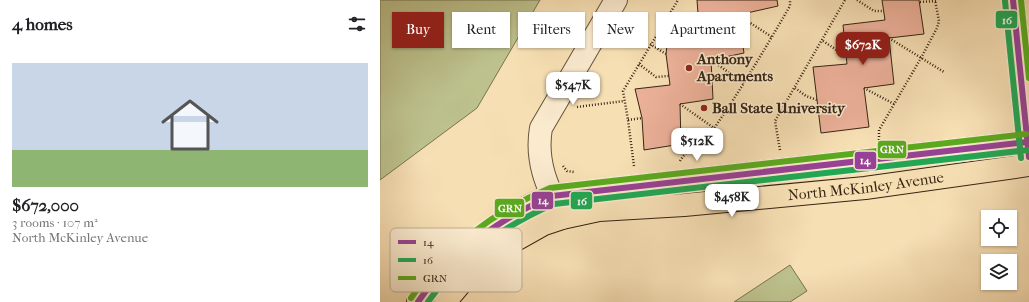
<!DOCTYPE html>
<html lang="en">
<head>
<meta charset="utf-8">
<style>
  :root { --surface:#fff; --page:#f2f2f2; --text:#202124; --muted:#757577; --accent:#8f2418 }
  body { margin:0; font-family:"IM FELL French Canon",serif; background:var(--page); color:var(--text); height:100vh; display:flex; flex-direction:column; font-size:15px; white-space:nowrap }
  * { box-sizing:border-box; margin:0 }
  p { font-size:13px; color:var(--muted) }
  .icon { flex:none; width:22px; height:22px; fill:none; stroke:currentColor; stroke-width:2; stroke-linecap:round; stroke-linejoin:round }
  .map { position:relative; flex:1; overflow:hidden }
  .side { display:flex; flex-direction:column; background:var(--surface); width:380px }
  .side>* { flex:none }
  .hud { position:absolute; left:12px; top:12px; width:380px; height:36px; display:flex; gap:8px }
  .buttons { position:absolute; left:601px; top:210px; display:grid; gap:8px }
  .buttons a { display:grid; place-items:center; width:36px; height:36px; border-radius:0px; background:var(--surface); box-shadow:0 1px 3px #0004; font-size:20px }
  .price { position:absolute; translate:-50% -34px; padding:0 9px; border-radius:8px; background:#fff; color:#222; font-size:13px; line-height:26px; filter:drop-shadow(0 1px 2px #0008) }
  .price::after { content:''; position:absolute; left:50%; top:24px; width:12px; height:9px; margin-left:-6px; background:inherit; clip-path:polygon(0 0,100% 0,50% 100%) }
  .price.active { background:var(--accent); color:#fff }
  ul { padding:0; list-style:none }
  li { display:grid; align-content:center; gap:8px; height:212px; padding:0 12px }
  li span { display:grid; place-items:center; height:124px; border-radius:0px; color:#555 }
  li>.icon { margin-inline-start:auto }
  span .icon { width:72px; height:72px; fill:#fffc; stroke-width:1 }
  li b { font-size:17px }
  h2 { display:flex; justify-content:space-between; align-items:center; height:48px; padding:0 12px; font-size:17px }
  .chip { padding:0 14px; border-radius:0px; background:var(--surface); box-shadow:0 1px 3px #0004; font-size:14px; line-height:36px }
  .chip.active { background:var(--accent); color:#fff }
  main { display:flex; flex:1; min-height:0 }
  .map>svg:first-child { display:block }
  .green { fill:#bdc28d; stroke:#797350 }
  .building { fill:#edb19a; stroke:#352413 }
  .lines { fill:none; stroke-linecap:round; stroke-linejoin:round }
  .minor-casing { stroke:#66533b; stroke-width:24 }
  .major-casing { stroke:#352413; stroke-width:24 }
  .path { stroke:#352413; stroke-width:2.5; stroke-dasharray:1 2; stroke-linecap:butt }
  .minor { stroke:#faeace; stroke-width:22 }
  .major { stroke:#f7dfb4; stroke-width:22 }
  .bus-1-casing { stroke:#faeace; stroke-width:9 }
  .bus-2-casing { stroke:#faeace; stroke-width:9 }
  .bus-3-casing { stroke:#faeace; stroke-width:9 }
  .bus-1 { stroke:#974294; stroke-width:6 }
  .bus-2 { stroke:#22a754; stroke-width:6 }
  .bus-3 { stroke:#5aaa1e; stroke-width:6 }
  .poi-dot { fill:#8f2418; stroke:#faeace; stroke-width:1.5 }
  .labels { text-anchor:middle; dominant-baseline:central; stroke-width:3; stroke-linejoin:round; paint-order:stroke }
  .poi-label { font-size:15px; font-weight:bold; fill:#352413; stroke:#faeace; text-anchor:start }
  .street-label { font-size:15px; fill:#352413; stroke:#faeace }
  .key { fill:#faeace; stroke:#bfaf96; stroke-width:1 }
  .key-label { font-size:11px; fill:#352413 }
  .line-badge { stroke:#faeace; stroke-width:1.5 }
  .badge-label { font-size:11px; text-anchor:middle; font-weight:bold; fill:#fff }
</style>
</head>
<body>
<main>
<section class="side">
<h2>4 homes<svg class="icon" aria-label="filters" viewBox="0 0 24 24"><path d="M4 7h16M4 17h16"/><circle cx="9" cy="7" r="2"/><circle cx="15" cy="17" r="2"/></svg></h2>
<ul>
<li><span style="background:linear-gradient(#c9d6e8 70%,#8fb573 0)"><svg class="icon" aria-label="home" viewBox="0 0 24 24"><path d="M3 11l9-7 9 7M6 9v11h12V9"/></svg></span><div><b>$672,000</b><p>3 rooms · 107 m²</p><p>North McKinley Avenue</p></div></li>
</ul>
</section>
<div class="map">
<svg width="649" height="302" viewBox="0 0 649 302">
  <rect width="100%" height="100%" fill="#f7dfb4"/>
  <filter id="stains"><feTurbulence type="fractalNoise" baseFrequency=".005" numOctaves="4"/><feColorMatrix values="0 0 0 0 .2 0 0 0 0 .09 0 0 0 0 .02 0 0 0 .5 -.17"/></filter>
  <radialGradient id="worn" r=".72"><stop offset=".6" stop-color="#630" stop-opacity="0"/><stop offset="1" stop-color="#630" stop-opacity=".3"/></radialGradient>
  <path class="green" d="M0,0H160L97,108L0,180Z
    M410,265L427,291L410,302H354Z"/>
  <path class="building" d="M317,0H397L398,6L358,15L364,53L331,60L333,99L300,104L301,144L264,150L262,118L255,89L290,85L286,54L287,45L320,41Z
    M502,0H539L544,34L509,38L514,84L484,88L489,127L441,133L433,67L467,64L463,25L505,20Z"/>
  <g class="lines">
    <g class="minor-casing">
      <path id="minor" d="M182,218C168,188 155,162 161,128L236,0"/>
    </g>
    <g class="major-casing">
      <g id="major">
        <path d="M633,0L649,156"/>
        <path d="M38,302C61,261 128,212 172,196L647,142"/>
        <path id="s1" d="M65,302L87,276L123,247L164,224L182,218L219,210L304,205L485,188L649,165"/>
      </g>
    </g>
    <path class="path" d="M477,0L494,11H504
      M540,2L556,1
      M358,15L392,37
      M287,20L320,41
      M509,38L564,72
      M443,41L458,51L466,52
      M270,44L286,54
      M331,60L364,83
      M259,64L276,77L289,76
      M415,88L426,96L437,100
      M484,88L514,104
      M300,104L334,128
      M197,107L244,101
      M248,120L262,118
      M499,140V130L541,58L557,28L559,21L555,0
      M400,150L395,121L465,0
      M300,161C308,147 325,140 335,127C362,88 386,47 410,6V0
      M183,166L187,171L194,172
      M254,166L248,120L243,91L298,0"/>
    <use href="#minor" class="minor"/>
    <use href="#major" class="major"/>
    <g class="bus-1-casing">
      <path id="bus-1" d="M633,0L649,157
        M38,302C70,254 119,219 172,196L647,142"/>
    </g>
    <g class="bus-2-casing">
      <path id="bus-2" d="M625,1L641,158
        M48,302C78,258 125,225 174,204L648,150"/>
    </g>
    <g class="bus-3-casing">
      <path id="bus-3" d="M641,0L649,78
        M31,298C65,248 115,211 170,188L646,134"/>
    </g>
    <use href="#bus-1" class="bus-1"/>
    <use href="#bus-2" class="bus-2"/>
    <use href="#bus-3" class="bus-3"/>
  </g>
  <g class="poi-dot">
    <circle cx="309" cy="68" r="4"/>
    <circle cx="324" cy="108" r="4"/>
  </g>
  <g class="labels">
    <g class="poi-label">
      <text x="317" y="59">Anthony<tspan x="317" dy="17">Apartments</tspan></text>
      <text x="332" y="108">Ball State University</text>
    </g>
    <g class="street-label">
      <text stroke="none"><textPath href="#s1" startOffset="452">North McKinley Avenue</textPath></text>
    </g>
  </g>
  <rect x="10" y="228" width="132" height="64" rx="6" class="key"/>
  <rect x="18" y="240" width="18" height="4" fill="#974294"/>
  <rect x="18" y="258" width="18" height="4" fill="#22a754"/>
  <rect x="18" y="276" width="18" height="4" fill="#5aaa1e"/>
  <g class="key-label">
    <text x="43" y="246">14</text>
    <text x="43" y="264">16</text>
    <text x="43" y="282">GRN</text>
  </g>
  <g class="line-badge">
    <rect x="615" y="10" width="23" height="19" rx="4" fill="#22a754"/>
    <rect x="497" y="140" width="30" height="19" rx="4" fill="#5aaa1e"/>
    <rect x="474" y="151" width="23" height="19" rx="4" fill="#974294"/>
    <rect x="151" y="191" width="23" height="19" rx="4" fill="#974294"/>
    <rect x="190" y="191" width="23" height="19" rx="4" fill="#22a754"/>
    <rect x="114" y="198" width="31" height="20" rx="4" fill="#5aaa1e"/>
  </g>
  <g class="badge-label">
    <text x="627" y="24">16</text>
    <text x="512" y="153">GRN</text>
    <text x="485" y="164">14</text>
    <text x="163" y="204">14</text>
    <text x="202" y="205">16</text>
    <text x="130" y="212">GRN</text>
  </g>
  <rect width="100%" height="100%" filter="url(#stains)"/>
  <rect width="100%" height="100%" fill="url(#worn)"/>
</svg>
<div class="buttons">
<a><svg class="icon" aria-label="locate" viewBox="0 0 24 24"><circle cx="12" cy="12" r="6"/><path d="M12 2v4M12 18v4M2 12h4M18 12h4"/></svg></a>
<a><svg class="icon" aria-label="layers" viewBox="0 0 24 24"><path d="M12 4l9 5-9 5-9-5zM3 14l9 5 9-5"/></svg></a>
</div>
<b class="price active" style="left:483px;top:66px">$672K</b>
<b class="price" style="left:193px;top:106px">$547K</b>
<b class="price" style="left:317px;top:162px">$512K</b>
<b class="price" style="left:352px;top:218px">$458K</b>
<div class="hud">
<a class="chip active">Buy</a>
<a class="chip">Rent</a>
<a class="chip">Filters</a>
<a class="chip">New</a>
<a class="chip">Apartment</a>
</div>
</div>
</main>
</body>
</html>
